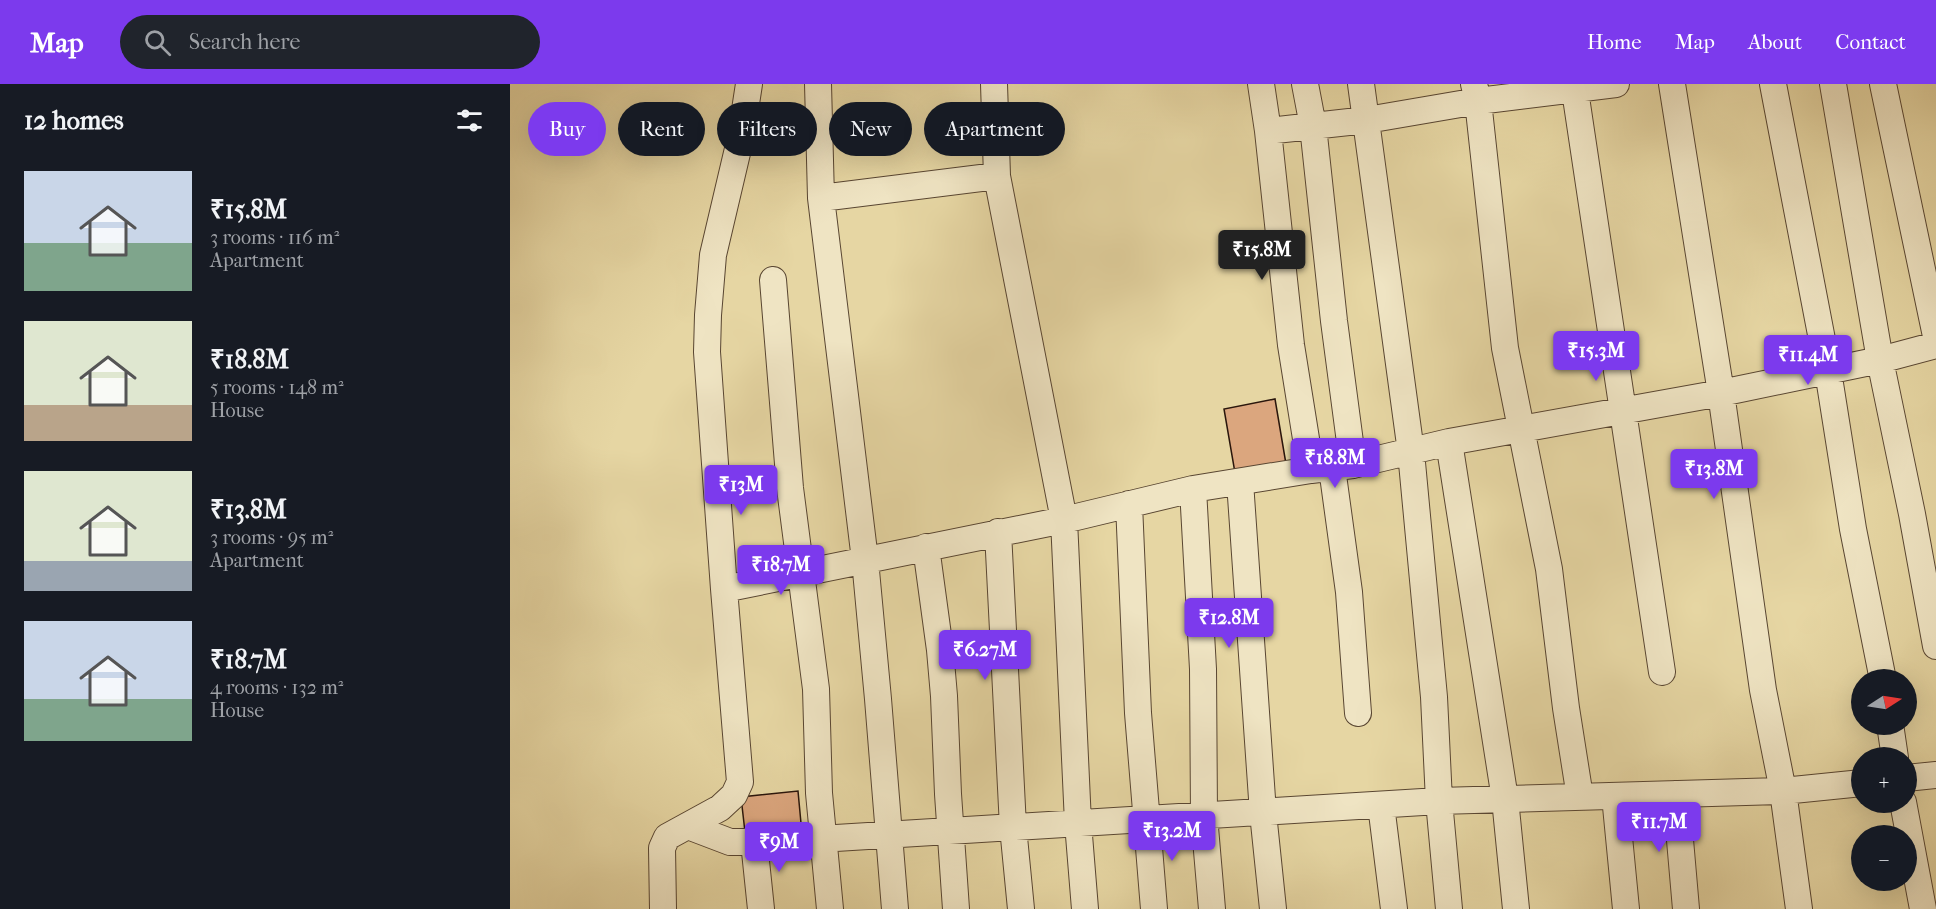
<!DOCTYPE html>
<html lang="en">
<head>
<meta charset="utf-8">
<style>
  :root { --surface:#171b24; --page:#20242c; --text:#f1f3f6; --muted:#9ea1a6; --accent:#7c3aed }
  body { margin:0; font-family:"IM FELL French Canon",serif; background:var(--page); color:var(--text); height:100vh; display:flex; flex-direction:column; font-size:22px; white-space:nowrap }
  * { box-sizing:border-box; margin:0 }
  p { font-size:20px; color:var(--muted) }
  .icon { flex:none; width:33px; height:33px; fill:none; stroke:currentColor; stroke-width:2; stroke-linecap:round; stroke-linejoin:round }
  .map { position:relative; flex:1; overflow:hidden }
  .side { display:flex; flex-direction:column; background:var(--surface); width:510px }
  .side>* { flex:none }
  .banner { position:absolute; left:18px; top:18px; width:570px; height:54px; display:flex; gap:12px }
  .needle { width:39px; rotate:78deg }
  .fabs { position:absolute; left:1341px; top:585px; display:grid; gap:12px }
  .fabs a { display:grid; place-items:center; width:66px; height:66px; border-radius:50%; background:var(--surface); box-shadow:0 6px 24px #0002; font-size:30px }
  .price { position:absolute; translate:-50% -51px; padding:0 14px; border-radius:6px; background:var(--accent); color:#fff; font-size:20px; line-height:39px; filter:drop-shadow(0 2px 3px #0008) }
  .price::after { content:''; position:absolute; left:50%; top:36px; width:18px; height:14px; margin-left:-9px; background:inherit; clip-path:polygon(0 0,100% 0,50% 100%) }
  .price.on { background:#222; color:#fff }
  ul { padding:0; list-style:none }
  li { display:flex; align-items:center; gap:18px; height:150px; padding:0 24px }
  li span { display:grid; place-items:center; flex:none; width:168px; height:120px; border-radius:0px; color:#555 }
  li>.icon { margin-inline-start:auto }
  span .icon { width:72px; height:72px; fill:#fffc; stroke-width:1 }
  li b { font-size:26px }
  h2 { display:flex; justify-content:space-between; align-items:center; height:72px; padding:0 24px; font-size:26px }
  .pill { padding:0 21px; border-radius:27px; background:var(--surface); box-shadow:0 6px 24px #0002; font-size:21px; line-height:54px }
  .pill.on { background:var(--accent); color:#fff }
  header { display:flex; align-items:center; gap:36px; box-sizing:border-box; height:84px; padding:0 30px; background:var(--accent); color:#fff }
  header strong { font-size:28px }
  nav { display:flex; gap:33px; margin-inline-start:auto; font-size:21px }
  .search { width:420px; height:54px; background:var(--page); display:flex; align-items:center; gap:15px; box-sizing:border-box; padding:0 21px; border-radius:33px; color:var(--muted); font-size:22px }
  main { display:flex; flex:1; min-height:0 }
  .map>svg:first-child { display:block }
  .building { fill:#dba67e; stroke:#2a160c; stroke-width:1.5 }
  .lines { fill:none; stroke-linecap:round; stroke-linejoin:round }
  .minor-casing { stroke:#594632; stroke-width:28 }
  .minor { stroke:#efe4c3; stroke-width:26 }
</style>
</head>
<body>
<header>
<strong>Map</strong>
<div class="search"><svg class="icon" aria-label="search" viewBox="0 0 24 24"><circle cx="10" cy="10" r="6"/><path d="M15 15l6 6"/></svg>Search here</div>
<nav><a>Home</a><a>Map</a><a>About</a><a>Contact</a></nav>
</header>
<main>
<section class="side">
<h2>12 homes<svg class="icon" aria-label="filters" viewBox="0 0 24 24"><path d="M4 7h16M4 17h16"/><circle cx="9" cy="7" r="2"/><circle cx="15" cy="17" r="2"/></svg></h2>
<ul>
<li><span style="background:linear-gradient(#c9d6e8 60%,#7fa58c 0)"><svg class="icon" aria-label="home" viewBox="0 0 24 24"><path d="M3 11l9-7 9 7M6 9v11h12V9"/></svg></span><div><b>₹15.8M</b><p>3 rooms · 116 m²</p><p>Apartment</p></div></li>
<li><span style="background:linear-gradient(#dfe7d0 70%,#b9a48a 0)"><svg class="icon" aria-label="home" viewBox="0 0 24 24"><path d="M3 11l9-7 9 7M6 9v11h12V9"/></svg></span><div><b>₹18.8M</b><p>5 rooms · 148 m²</p><p>House</p></div></li>
<li><span style="background:linear-gradient(#dfe7d0 75%,#9aa5b1 0)"><svg class="icon" aria-label="home" viewBox="0 0 24 24"><path d="M3 11l9-7 9 7M6 9v11h12V9"/></svg></span><div><b>₹13.8M</b><p>3 rooms · 95 m²</p><p>Apartment</p></div></li>
<li><span style="background:linear-gradient(#c9d6e8 65%,#7fa58c 0)"><svg class="icon" aria-label="home" viewBox="0 0 24 24"><path d="M3 11l9-7 9 7M6 9v11h12V9"/></svg></span><div><b>₹18.7M</b><p>4 rooms · 132 m²</p><p>House</p></div></li>
</ul>
</section>
<div class="map">
<svg width="1426" height="825" viewBox="0 0 1426 825">
  <rect width="100%" height="100%" fill="#e6d6a3"/>
  <filter id="stains"><feTurbulence type="fractalNoise" baseFrequency=".00333" numOctaves="4"/><feColorMatrix values="0 0 0 0 .2 0 0 0 0 .09 0 0 0 0 .02 0 0 0 .5 -.17"/></filter>
  <radialGradient id="worn" r=".72"><stop offset=".6" stop-color="#630" stop-opacity="0"/><stop offset="1" stop-color="#630" stop-opacity=".3"/></radialGradient>
  <path class="building" d="M765,315L776,380L725,389L714,325Z
    M288,707L292,750L236,757L231,713Z"/>
  <g class="lines">
    <g class="minor-casing">
      <path id="minor" d="M308,0L311,114L355,476L368,615L385,825
        M484,0L487,92L554,436L568,739L575,825
        M751,0L758,47L781,261L801,386
        M795,0L803,42L824,237L843,381
        M851,0L901,368L924,613L929,717L939,825
        M964,0L968,17L995,264L1039,485L1056,624L1070,713
        M1064,0L1152,588
        M1162,0L1211,309L1253,606L1273,707L1289,825
        M1263,0L1318,287L1343,445L1373,596
        M1323,0L1370,276L1402,430L1426,562
        M1373,0L1426,252
        M758,47L857,36L968,17L1106,0
        M311,114L487,92
        M263,196L280,404L306,605L309,709L320,825
        M939,358L995,715L1006,825
        M822,384L839,508L848,629
        M730,398L753,729L763,825
        M683,405L693,585L694,732L702,825
        M619,420L628,629L644,825
        M488,448L503,743L511,825
        M416,463L430,566L434,612L438,710L446,825
        M214,505L554,436L683,405L801,386L843,381L939,358L1211,309L1370,276L1426,261
        M1380,640L1385,674
        M1396,694L1426,691
        M1166,710L1176,825
        M1105,712L1116,825
        M1393,718L1413,825
        M871,721L884,825
        M178,742L220,758H261L929,717L1273,707L1352,699
        M244,758L251,825
        M153,825L152,764L157,753L210,724L224,711L230,698L214,505L197,268L198,231L203,171L231,52L239,0"/>
    </g>
    <use href="#minor" class="minor"/>
  </g>
  <rect width="100%" height="100%" filter="url(#stains)"/>
  <rect width="100%" height="100%" fill="url(#worn)"/>
</svg>
<div class="fabs">
<a><svg class="needle" viewBox="-14 -14 28 28"><path d="M0-13l5 13h-10z" fill="#e53935"/><path d="M0 13l5-13h-10z" fill="#9ea1a6"/></svg></a>
<a>+</a>
<a>−</a>
</div>
<b class="price on" style="left:752px;top:197px">₹15.8M</b>
<b class="price" style="left:1086px;top:298px">₹15.3M</b>
<b class="price" style="left:1298px;top:302px">₹11.4M</b>
<b class="price" style="left:825px;top:405px">₹18.8M</b>
<b class="price" style="left:1204px;top:416px">₹13.8M</b>
<b class="price" style="left:231px;top:432px">₹13M</b>
<b class="price" style="left:271px;top:512px">₹18.7M</b>
<b class="price" style="left:719px;top:565px">₹12.8M</b>
<b class="price" style="left:475px;top:597px">₹6.27M</b>
<b class="price" style="left:1149px;top:769px">₹11.7M</b>
<b class="price" style="left:662px;top:778px">₹13.2M</b>
<b class="price" style="left:269px;top:789px">₹9M</b>
<div class="banner">
<a class="pill on">Buy</a>
<a class="pill">Rent</a>
<a class="pill">Filters</a>
<a class="pill">New</a>
<a class="pill">Apartment</a>
</div>
</div>
</main>
</body>
</html>
